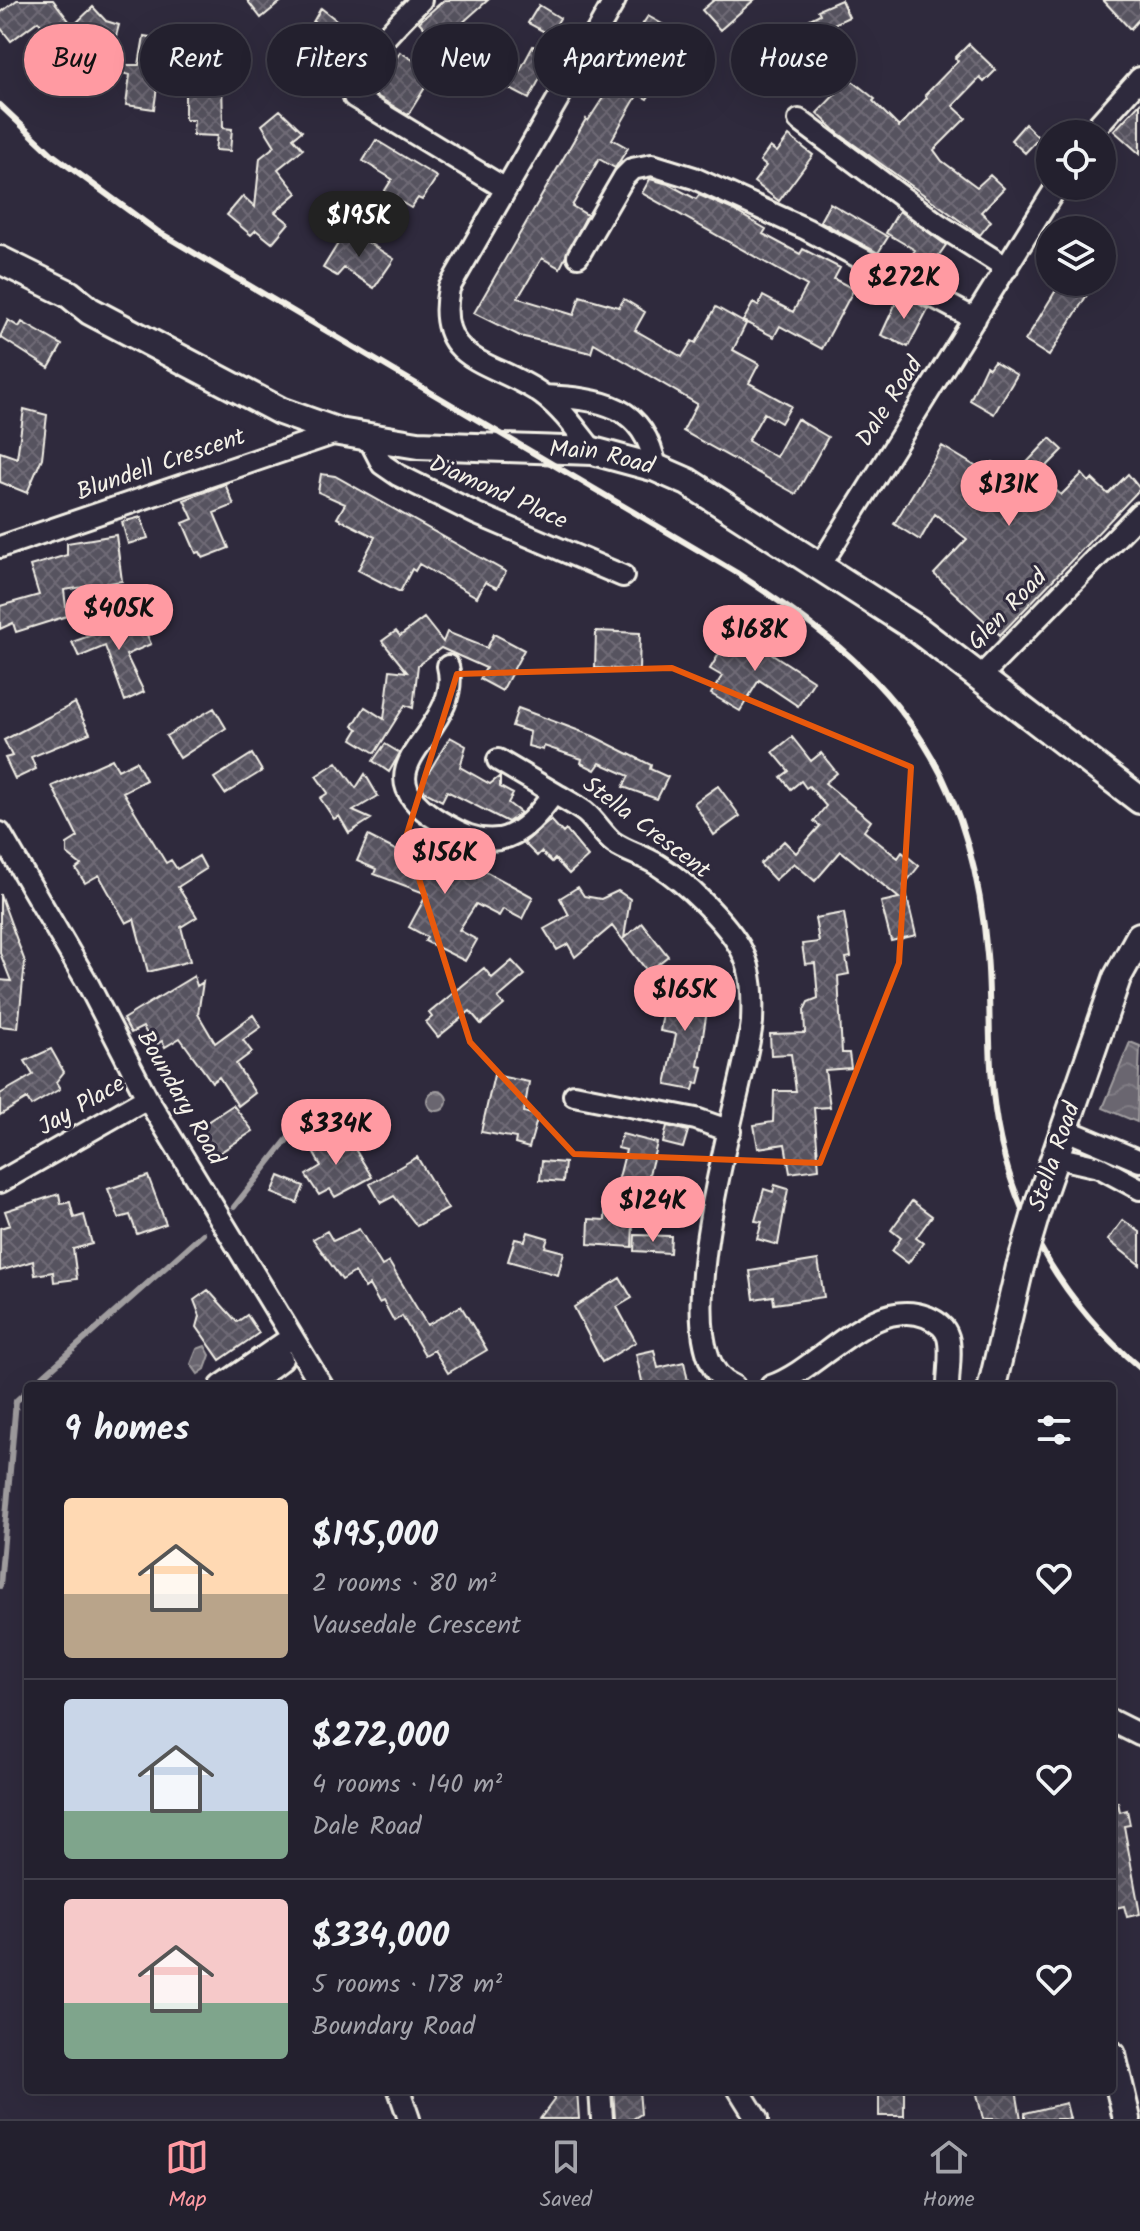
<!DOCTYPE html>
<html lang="en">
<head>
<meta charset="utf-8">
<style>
  :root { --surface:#23202e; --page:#2b2836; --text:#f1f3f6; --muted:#a3a3aa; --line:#403e4a; --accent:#ff9aa2 }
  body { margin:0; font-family:Kalam,sans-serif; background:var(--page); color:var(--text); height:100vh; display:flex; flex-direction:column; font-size:30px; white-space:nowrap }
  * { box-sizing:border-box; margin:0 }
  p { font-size:26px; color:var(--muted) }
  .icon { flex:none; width:44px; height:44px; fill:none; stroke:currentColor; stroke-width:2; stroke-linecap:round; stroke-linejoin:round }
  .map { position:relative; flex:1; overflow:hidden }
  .details { position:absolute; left:24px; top:1382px; width:1092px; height:712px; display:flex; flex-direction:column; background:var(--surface); border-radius:8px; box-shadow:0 8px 32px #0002,0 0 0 2px var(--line) }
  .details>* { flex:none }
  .banner { position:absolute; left:24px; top:24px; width:1092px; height:72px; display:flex; gap:16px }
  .fabs { position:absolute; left:1036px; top:120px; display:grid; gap:16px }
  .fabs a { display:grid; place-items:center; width:80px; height:80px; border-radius:50%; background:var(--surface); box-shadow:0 8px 32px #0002,0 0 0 2px var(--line); font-size:40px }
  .price { position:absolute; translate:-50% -68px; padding:0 18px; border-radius:28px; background:var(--accent); color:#111; font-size:26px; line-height:52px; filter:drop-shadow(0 2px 4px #0008) }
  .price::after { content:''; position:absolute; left:50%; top:48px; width:24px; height:18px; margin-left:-12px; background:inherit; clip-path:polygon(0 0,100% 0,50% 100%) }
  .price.selected { background:#222; color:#fff }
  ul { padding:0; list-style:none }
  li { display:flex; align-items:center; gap:24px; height:200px; padding:0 40px }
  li+li { border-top:2px solid var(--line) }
  li span { display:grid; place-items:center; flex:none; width:224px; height:160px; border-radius:8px; color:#555 }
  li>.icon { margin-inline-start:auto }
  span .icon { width:96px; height:96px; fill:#fffc; stroke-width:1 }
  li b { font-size:34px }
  h2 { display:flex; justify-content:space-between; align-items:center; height:96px; padding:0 40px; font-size:34px }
  .tag { padding:0 28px; border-radius:36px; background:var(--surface); box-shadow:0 8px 32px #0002,0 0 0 2px var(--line); font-size:28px; line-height:72px }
  .tag.selected { background:var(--accent); color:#111 }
  .menu { display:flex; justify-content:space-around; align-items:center; height:112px; border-top:2px solid var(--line); background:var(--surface); font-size:22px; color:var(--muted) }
  .menu a { display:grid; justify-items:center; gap:4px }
  .menu .selected { color:var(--accent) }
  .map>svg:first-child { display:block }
  .water { fill:url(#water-waves); stroke:#a19ea0; stroke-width:2 }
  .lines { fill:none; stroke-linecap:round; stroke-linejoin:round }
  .stream { stroke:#a19ea0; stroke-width:6 }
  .building { fill:url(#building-cross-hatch); stroke:#f4f1e8; stroke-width:2 }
  .minor-casing { stroke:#f4f1e8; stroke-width:26 }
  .major-casing { stroke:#f4f1e8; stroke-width:32 }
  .minor { stroke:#2f2a3d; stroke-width:20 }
  .major { stroke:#2f2a3d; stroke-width:26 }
  .rail { stroke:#f4f1e8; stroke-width:6 }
  .major-bridge-casing { stroke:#f4f1e8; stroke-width:32; stroke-linecap:butt }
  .major-bridge { stroke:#2f2a3d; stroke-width:26 }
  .marked { fill:none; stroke:#e8590c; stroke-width:6; stroke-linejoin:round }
  .labels { text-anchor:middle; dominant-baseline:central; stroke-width:6; stroke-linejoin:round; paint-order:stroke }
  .street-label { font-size:24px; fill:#f4f1e8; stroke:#2f2a3d }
</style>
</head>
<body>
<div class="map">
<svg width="1140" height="2119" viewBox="0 0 1140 2119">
  <defs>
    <pattern id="water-waves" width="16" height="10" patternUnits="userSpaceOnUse" patternTransform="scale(2)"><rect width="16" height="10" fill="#6a6670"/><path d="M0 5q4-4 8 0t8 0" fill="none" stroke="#807c84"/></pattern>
    <pattern id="building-cross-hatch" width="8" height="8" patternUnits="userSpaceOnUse" patternTransform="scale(2)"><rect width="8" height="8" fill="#56525f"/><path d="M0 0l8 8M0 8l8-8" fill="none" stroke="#6f6b76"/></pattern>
  </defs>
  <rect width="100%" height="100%" fill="#2f2a3d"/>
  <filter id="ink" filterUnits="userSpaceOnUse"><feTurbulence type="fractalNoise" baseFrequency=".0125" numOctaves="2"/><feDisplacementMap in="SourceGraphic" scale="16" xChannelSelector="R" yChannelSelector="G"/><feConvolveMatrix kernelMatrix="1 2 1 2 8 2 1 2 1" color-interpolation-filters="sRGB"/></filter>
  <g filter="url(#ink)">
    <path class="water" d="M1130,1042L1140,1046L1137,1122L1103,1108Z
      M427 1101a10 10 0 1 1 20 0a10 10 0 1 1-20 0Z
      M205,1346L210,1355L205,1369L198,1374L191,1364L197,1349Z"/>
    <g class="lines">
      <path class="stream" d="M234,1207L309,1112
        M32,1386L203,1234
        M0,1586L16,1401L28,1390"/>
    </g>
    <path class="building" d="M17,0H53L73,26L93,7L106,21L119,25L113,47L66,34L92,61L71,80L75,84L65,95L40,72L56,54L50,47L54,43L38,21L11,41L0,27V13Z
      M247,0H283L261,18Z
      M444,0H488L460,25L467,33L446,52L419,22Z
      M714,0H754L720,30L702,10Z
      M841,0L849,17L817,32L810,19L820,14L818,10Z
      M1103,0H1140V18L1130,29Z
      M539,5L560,18L550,35L528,23Z
      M321,8L344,26L325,70L309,60L301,73L283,62L299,33L305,36Z
      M648,16L712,52L684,91L661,74L674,55L638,31Z
      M144,36L169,40L165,65H213L214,80H222L223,128L232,129L230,151L215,150L217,136L193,135L194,120H185V83L158,79L154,109L126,105L130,75L122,73L123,65H139Z
      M969,44L996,70L984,82L980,78L953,106L966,118L934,150L942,161L977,187L990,175L1004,188L981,212L991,221L980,235L838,133L817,113L850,79L875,99L873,101L899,127L927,98L925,95L958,61L955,58Z
      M533,46L552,56L529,99L510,89Z
      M400,52L434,73L408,115L367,90L379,66L388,72Z
      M623,67L655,86L647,99L638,94L612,139L628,148L615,168L599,159L572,206L587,215L565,258L560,268L542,258L518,298L574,315L580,296L619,307L624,299L645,312L635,330L682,357L692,341L696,343L716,307L746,324L733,350L759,364L749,383L791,406L781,423L764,413L748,441L776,457L797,419L828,437L796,494L683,431L697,404L594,343L591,353L520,336L474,313L586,119L588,121Z
      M1140,103V154L1114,131Z
      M280,110L302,131L293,138L303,149L278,169L297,193L275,212L289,223L272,243L256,230L251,235L227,215L243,196L255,207L260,158L275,146L262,125Z
      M1025,124L1039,138L1025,153L1011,140Z
      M789,136L813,155L779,201L754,182L766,166L760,161L770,147L777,152Z
      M376,140L437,177L422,200L418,198L411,208L384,192L392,179L363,161Z
      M650,179L668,184L696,199L699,195L731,209L766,229L763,234L800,254L803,249L840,268L834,279L854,289L822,349L780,326L774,337L743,321L753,303L758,306L763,296L793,312L807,286L642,193Z
      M830,203L888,237L878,253L820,221Z
      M899,211L946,245L930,268L911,256L915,250L886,233Z
      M347,229L394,259L374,288L344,268L337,276L323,268Z
      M1061,282H1095L1049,356L1025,341Z
      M900,294L928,309L908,347L881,335Z
      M8,320L19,327L22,322L62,345L49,368L0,337Z
      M994,361L1017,375L994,414L970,400L986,366L989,368Z
      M24,409L47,415L42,458L27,493L0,482V452L17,458Z
      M1050,438L1063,450L1039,474L1061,495L1082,474L1089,482L1092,479L1108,494L1128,474L1140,489L1000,635L934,574L967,539L935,514L920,540L894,524L942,446L985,472L993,462L1016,474Z
      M321,474L335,476L506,572L497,588L485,582L477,597L419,564L415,571L412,569L400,592L358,570L375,537L337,518L345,504L318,492Z
      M225,484L234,505L214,513L229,548L203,558L200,552L196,553L183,523L193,519L184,500Z
      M141,517L148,538L128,544L122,522Z
      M116,535L122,581L64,590L67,616L16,632L13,623L0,629V606L39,595L30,566L67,555V543Z
      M140,618L151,644L126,655L144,692L125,701L105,646L79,657L72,642Z
      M424,618L443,642L447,632L487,648L494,634L524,650L502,691L480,679L486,668L441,648L418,665L413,708L405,705L375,753L352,739L358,729L353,726L365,707L384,719L390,670L407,672L382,641L396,631L400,636Z
      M734,629L814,681L798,706L759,680L740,711L711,694L722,676L710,669Z
      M596,631L640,633L639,670L595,668Z
      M75,703L90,733L31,757L36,769L15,779L5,758L12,756L4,740Z
      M214,708L226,728L180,758L166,736Z
      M518,708L593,736L651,765L650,769L668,777L657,799L623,787L629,776L600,763L595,770L581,763L582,759L544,746L543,750L528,746L530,732L512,726Z
      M450,737L466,746L460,767L490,784L500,776V787L513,794L508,803L521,813L508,822L447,791L442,801L425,792L421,785Z
      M792,737L811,761L821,753L837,773L825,783L871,821L864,831L898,858L902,852L919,866L904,885L916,935L891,941L881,902L899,898L841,851L815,881L794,863L775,880L760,864L784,841L796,853L820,826L814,821L826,806L809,786L806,788L801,781L791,789L781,777L789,771L773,752Z
      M385,744L400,753L389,772L373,761Z
      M252,754L262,771L225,794L214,778Z
      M112,759L118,770L136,761L146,780L123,792L166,863L171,860L177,869L199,856L206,869L178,887L197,917L181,927L190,961L148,972L134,919L126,923L99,875L85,883L76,869L81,865L67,854V844L78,837L52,786Z
      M337,762L356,788L365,774L378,796L353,811L371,819L349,833L339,816L334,819L320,798L328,793L316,776Z
      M718,786L740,816L714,835L694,803Z
      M551,820L563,833L566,830L588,857L569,874L555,859L552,862L541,852L537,856L524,843Z
      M368,836L438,872L442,863L471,876L476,866L533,897L522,919L503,909L499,916L476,904L459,930L477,940L465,961L425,941L427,937L409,927L427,894L374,874L376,869L357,861Z
      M578,887L584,896L601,899L618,891L630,899L624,938L642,923L668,956L648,972L612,926L575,957L568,944L557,950L544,929L569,915L560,898Z
      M0,894L25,962L18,1028L0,1026V980L11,981L0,953Z
      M844,913L851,957L846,958L849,974L838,976L842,1053H849L851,1068L825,1070L830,1107L814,1108L819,1169L790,1173L785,1144L758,1148L754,1125L773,1122L774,1091H796L791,1054L771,1055L770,1034L805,1033L804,1010L808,1002L818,998L815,963L805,964L802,944L819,942L815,918Z
      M512,961L525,975L498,998L504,1005L481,1024L470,1011L438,1037L426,1022L432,1017L429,1013L484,968L492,978Z
      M194,976L197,986L203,982L198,1014L215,1043L253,1015L261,1027L243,1040L252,1052L236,1064L255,1093L238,1106L219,1077L212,1082L180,1038L165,1047L162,1041L154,1046L143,1027L131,1033L123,1019Z
      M668,983L706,990L703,1010L707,1011L698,1066L703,1067L699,1084L695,1083L693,1090L666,1085L676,1034L660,1031Z
      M51,1049L64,1072L56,1082L60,1089L31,1106L27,1099L0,1115V1094L33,1075L25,1061Z
      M494,1075L529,1082L524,1112L538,1116L529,1148L515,1144L516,1138L481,1132Z
      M233,1105L253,1131L216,1155L198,1128Z
      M667,1126L688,1131L683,1148L663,1143Z
      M329,1128L344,1152L353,1146L372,1177L335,1197L330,1189L319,1195L306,1175L321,1166L312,1150L320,1145L315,1136Z
      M622,1134L657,1143L647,1182L635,1179L632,1247L588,1244L589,1219L605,1220V1197H614L626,1150L618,1148Z
      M417,1157L448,1209L417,1226L394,1196L381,1203L370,1184Z
      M542,1161L565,1163L563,1182L540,1180Z
      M148,1176L166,1224L137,1234L130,1215L119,1218L108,1189Z
      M279,1176L304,1186L297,1203L272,1193Z
      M775,1185L788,1189L778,1245L757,1239L762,1222L755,1221L764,1189L773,1192Z
      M59,1194L61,1204L70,1202L74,1218L84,1215L92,1244L73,1249L77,1279L54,1282L53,1272L35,1275L33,1261L0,1271V1228L10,1225L5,1211Z
      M912,1201L932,1216L916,1238L923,1243L908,1263L892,1251L901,1238L891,1230Z
      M1123,1220L1140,1232V1265L1108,1240Z
      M359,1229L382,1266L389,1262L427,1325L461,1306L487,1350L448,1373L434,1350L425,1355L402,1316L394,1321L383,1301L379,1303L369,1285L365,1288L355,1272L342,1280L313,1239L327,1231L333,1241Z
      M528,1232L548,1238L545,1247L564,1252L558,1275L508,1261L515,1239L525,1241Z
      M635,1235L671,1236L670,1253L634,1251Z
      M818,1260L824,1297L774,1304L773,1296L754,1299L750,1271Z
      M620,1278L632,1298L617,1307L636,1342L602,1362L574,1307Z
      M208,1290L237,1322L247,1315L259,1333L220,1360L197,1327L200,1316L194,1300Z
      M654,1350L658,1368L684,1362L689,1386H643L636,1354Z
      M1112,1802H1118L1120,1812L1127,1810L1130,1825L1124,1826L1140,1914L1127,1917L1124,1906L1112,1909Z
      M553,2090H577L579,2119H540L554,2100Z
      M613,2090H639L641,2114L633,2119H615Z
      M879,2090H904V2116H879Z
      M976,2090H1016L1021,2119H983Z
      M1066,2103L1070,2119H1025V2113Z"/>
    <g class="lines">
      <g class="minor-casing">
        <path id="minor" d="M421,0C403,19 346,71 354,97L506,189
          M799,120L938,224L1007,268
          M1090,134L1140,78
          M578,256L624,177L632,169L652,165L694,178L806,229L975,319
          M544,396C602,399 644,404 656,468
          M368,437L382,464L398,475L477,514L623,576
          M593,451C578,432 563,410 543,395C496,360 433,365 449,288L615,0
          M0,547L339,432
          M820,566L1057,186
          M448,666C465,734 349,767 441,822C460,833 476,842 499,839C523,835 541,811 554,793C564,799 576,805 585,812C596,821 603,835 614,843C627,852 644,856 658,865C684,881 728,923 742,951C753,972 753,998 752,1022C746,1087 654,1355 734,1386
          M981,676L1140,513
          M498,760L554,793
          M0,833L87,982L147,1098L322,1386
          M574,1095L696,1119L730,1131
          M1064,1129L1140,1161
          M1055,1157L1099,1167L1140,1189
          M0,1182L147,1098
          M221,1386L292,1337
          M247,1386L282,1359
          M771,1386C821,1369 872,1295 927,1317C936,1321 945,1326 948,1337C952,1351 948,1371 948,1386
          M1112,1721L1140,1735
          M399,2090L409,2119
          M600,2090L602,2119
          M739,2090L757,2119"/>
      </g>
      <g class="major-casing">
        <g id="major">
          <path id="s1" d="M0,260L69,294L90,311L280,411L339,432L418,445L593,451L656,468L688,482L917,629L1140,800"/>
          <path d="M1040,1200L1117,978L1140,936"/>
          <path d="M992,1386L1020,1267"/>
          <path d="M1112,2055L1127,2119"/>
        </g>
      </g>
      <use href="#minor" class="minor"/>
      <use href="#major" class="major"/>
      <path class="rail" d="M0,105L53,155L157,231L737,573C809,620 876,668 923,742C963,805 981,882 987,955C991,1001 988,1048 993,1093C1004,1203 1057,1298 1140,1368"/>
      <g class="major-bridge-casing">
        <path id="major-bridge" d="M1020,1267L1040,1200"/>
      </g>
      <use href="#major-bridge" class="major-bridge"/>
    </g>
  </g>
  <path class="marked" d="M672,668L911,767L899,963L820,1163L574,1154L470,1042L406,837L457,674Z"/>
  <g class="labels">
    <g class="street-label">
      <text transform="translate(890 402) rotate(-57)">Dale Road</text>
      <text stroke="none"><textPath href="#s1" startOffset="646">Main Road</textPath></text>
      <text transform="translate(161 465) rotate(-19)">Blundell Crescent</text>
      <text transform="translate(498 493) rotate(24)">Diamond Place</text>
      <text transform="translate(1008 610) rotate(-46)">Glen Road</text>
      <text transform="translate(646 828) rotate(37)">Stella Crescent</text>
      <text transform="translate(180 1098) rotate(60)">Boundary Road</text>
      <text transform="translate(82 1106) rotate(-30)">Jay Place</text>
      <text transform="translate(1055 1157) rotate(-71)">Stella Road</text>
    </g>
  </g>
</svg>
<div class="fabs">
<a><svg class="icon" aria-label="locate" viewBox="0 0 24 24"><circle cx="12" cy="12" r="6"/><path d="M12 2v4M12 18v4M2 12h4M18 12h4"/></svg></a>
<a><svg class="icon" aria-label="layers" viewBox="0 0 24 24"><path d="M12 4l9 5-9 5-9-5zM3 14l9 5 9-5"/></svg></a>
</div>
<b class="price selected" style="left:359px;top:259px">$195K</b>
<b class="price" style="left:904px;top:321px">$272K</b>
<b class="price" style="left:1009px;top:528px">$131K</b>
<b class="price" style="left:119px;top:652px">$405K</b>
<b class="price" style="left:755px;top:673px">$168K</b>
<b class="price" style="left:445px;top:896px">$156K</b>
<b class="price" style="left:685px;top:1033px">$165K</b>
<b class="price" style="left:336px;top:1167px">$334K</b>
<b class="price" style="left:653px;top:1244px">$124K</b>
<div class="banner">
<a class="tag selected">Buy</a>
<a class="tag">Rent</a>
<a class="tag">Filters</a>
<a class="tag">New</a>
<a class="tag">Apartment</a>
<a class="tag">House</a>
</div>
<section class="details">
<h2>9 homes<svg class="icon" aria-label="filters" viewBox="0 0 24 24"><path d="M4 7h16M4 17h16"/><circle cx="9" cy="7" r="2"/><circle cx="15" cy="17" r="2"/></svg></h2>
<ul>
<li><span style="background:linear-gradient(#ffd9b3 60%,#b9a48a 0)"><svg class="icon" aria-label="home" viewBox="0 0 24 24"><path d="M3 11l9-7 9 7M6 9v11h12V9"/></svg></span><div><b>$195,000</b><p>2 rooms · 80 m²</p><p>Vausedale Crescent</p></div><svg class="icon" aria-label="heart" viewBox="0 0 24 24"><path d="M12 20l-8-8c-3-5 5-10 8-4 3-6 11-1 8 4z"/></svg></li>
<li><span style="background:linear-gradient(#c9d6e8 70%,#7fa58c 0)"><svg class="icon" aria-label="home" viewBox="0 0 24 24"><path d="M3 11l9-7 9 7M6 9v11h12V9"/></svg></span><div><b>$272,000</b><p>4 rooms · 140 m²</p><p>Dale Road</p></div><svg class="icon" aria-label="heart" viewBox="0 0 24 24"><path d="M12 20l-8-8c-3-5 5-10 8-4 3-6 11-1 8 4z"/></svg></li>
<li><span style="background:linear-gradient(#f6c9c9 65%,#7fa58c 0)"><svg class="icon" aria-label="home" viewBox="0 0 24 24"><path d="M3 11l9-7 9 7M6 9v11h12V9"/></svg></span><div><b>$334,000</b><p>5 rooms · 178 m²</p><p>Boundary Road</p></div><svg class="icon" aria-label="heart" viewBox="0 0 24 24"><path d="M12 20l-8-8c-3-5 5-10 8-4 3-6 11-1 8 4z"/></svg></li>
</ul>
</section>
</div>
<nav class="menu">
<a class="selected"><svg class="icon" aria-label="map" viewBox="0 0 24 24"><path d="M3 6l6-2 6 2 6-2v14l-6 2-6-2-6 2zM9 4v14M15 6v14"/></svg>Map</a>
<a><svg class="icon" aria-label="saved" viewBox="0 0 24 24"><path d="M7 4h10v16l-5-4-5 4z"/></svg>Saved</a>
<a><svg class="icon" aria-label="home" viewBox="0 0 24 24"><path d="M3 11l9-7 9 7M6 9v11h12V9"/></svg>Home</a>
</nav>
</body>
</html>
